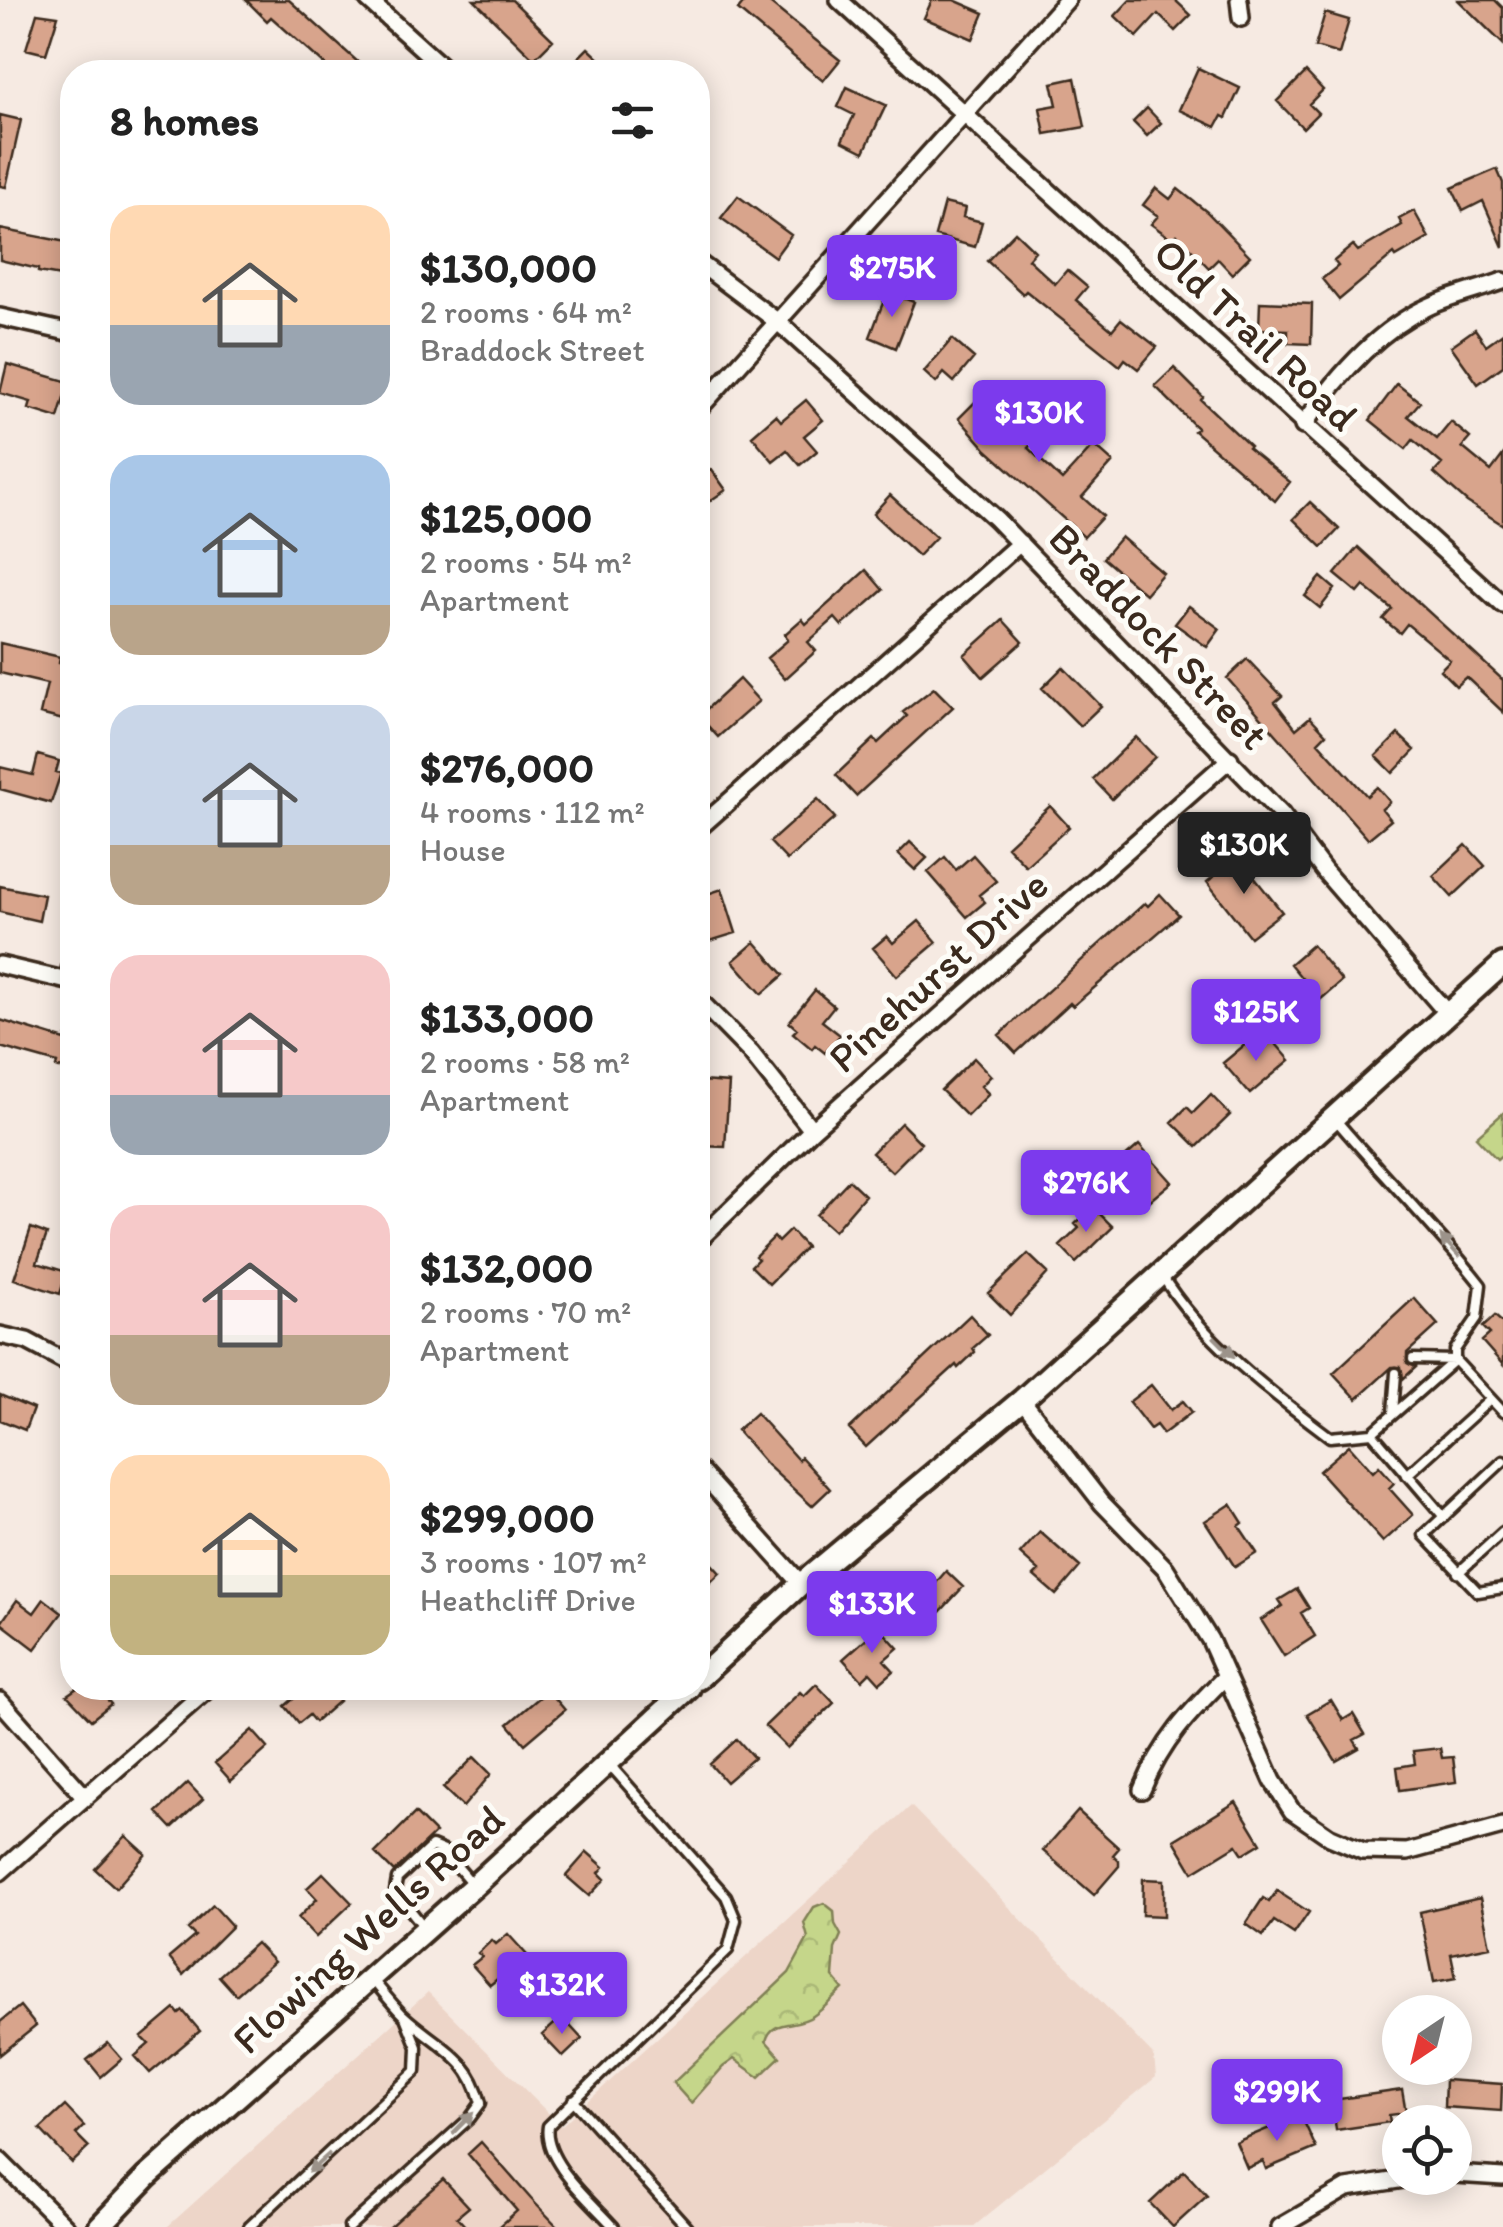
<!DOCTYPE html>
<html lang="en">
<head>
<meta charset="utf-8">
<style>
  :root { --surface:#fff; --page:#f2f2f2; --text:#222; --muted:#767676; --accent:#7c3aed }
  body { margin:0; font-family:Itim,sans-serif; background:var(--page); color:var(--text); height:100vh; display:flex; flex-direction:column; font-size:38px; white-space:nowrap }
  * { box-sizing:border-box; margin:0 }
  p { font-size:32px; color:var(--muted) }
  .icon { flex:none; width:55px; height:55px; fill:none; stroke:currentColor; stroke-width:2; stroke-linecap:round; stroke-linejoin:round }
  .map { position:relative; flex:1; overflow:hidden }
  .panel { position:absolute; left:60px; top:60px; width:650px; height:1640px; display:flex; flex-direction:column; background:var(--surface); border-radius:40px; box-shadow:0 5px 25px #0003 }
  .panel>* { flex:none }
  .needle { width:65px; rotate:215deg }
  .tools { position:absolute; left:1382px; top:1995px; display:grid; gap:20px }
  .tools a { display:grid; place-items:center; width:90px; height:90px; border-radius:50%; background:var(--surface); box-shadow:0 5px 25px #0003; font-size:50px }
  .price { position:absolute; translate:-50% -85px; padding:0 22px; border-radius:10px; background:var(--accent); color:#fff; font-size:32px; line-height:65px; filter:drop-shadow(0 2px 5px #0008) }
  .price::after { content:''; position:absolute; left:50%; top:60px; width:30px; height:22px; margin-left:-15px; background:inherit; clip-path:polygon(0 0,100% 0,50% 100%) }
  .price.selected { background:#222; color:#fff }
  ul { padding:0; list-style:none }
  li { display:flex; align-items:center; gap:30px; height:250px; padding:0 50px }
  li span { display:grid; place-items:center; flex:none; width:280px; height:200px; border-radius:30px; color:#555 }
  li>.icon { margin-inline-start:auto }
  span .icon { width:120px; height:120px; fill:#fffc; stroke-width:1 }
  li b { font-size:42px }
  h2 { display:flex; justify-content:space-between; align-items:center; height:120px; padding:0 50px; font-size:42px }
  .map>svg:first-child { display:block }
  .built { fill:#edd5c8 }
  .park { fill:url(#park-crowns); stroke:#808054; stroke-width:2.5 }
  .garden { fill:#c5d68a; stroke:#808054; stroke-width:2.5 }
  .building { fill:#d8a48c; stroke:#3b2a1e; stroke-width:2.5 }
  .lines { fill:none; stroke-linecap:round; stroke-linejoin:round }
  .service-casing { stroke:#3b2a1e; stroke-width:15 }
  .minor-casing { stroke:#3b2a1e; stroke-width:22 }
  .secondary-casing { stroke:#3b2a1e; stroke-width:28 }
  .service { stroke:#fdfcf7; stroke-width:8 }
  .minor { stroke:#fdfcf7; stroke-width:15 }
  .secondary { stroke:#fdfcf7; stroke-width:20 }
  .oneway { fill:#9c938a }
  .labels { text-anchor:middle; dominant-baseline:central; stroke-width:10; stroke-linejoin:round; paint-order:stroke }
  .street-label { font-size:42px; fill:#3b2a1e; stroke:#fdfcf7 }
</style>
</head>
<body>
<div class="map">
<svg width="1503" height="2227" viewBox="0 0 1503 2227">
  <defs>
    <pattern id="park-crowns" width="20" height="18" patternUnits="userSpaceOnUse" patternTransform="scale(2.5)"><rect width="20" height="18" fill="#c5d68a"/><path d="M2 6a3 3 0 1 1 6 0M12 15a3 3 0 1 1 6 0" fill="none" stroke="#aab877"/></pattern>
  </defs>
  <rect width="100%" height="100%" fill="#f6eae2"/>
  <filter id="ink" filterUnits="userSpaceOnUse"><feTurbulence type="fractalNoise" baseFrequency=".01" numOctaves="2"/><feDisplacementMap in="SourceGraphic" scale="20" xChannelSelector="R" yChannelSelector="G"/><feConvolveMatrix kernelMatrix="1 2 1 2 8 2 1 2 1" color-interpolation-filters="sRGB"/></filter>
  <g filter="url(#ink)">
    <path class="built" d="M911,1806L1154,2056L1156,2077L973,2227H167L428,1992L561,2126Z"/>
    <path class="park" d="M824,1903L834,1911L835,1924L841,1935L835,1949L833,1977L843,1989C833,1998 824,2009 813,2016C796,2028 772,2018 766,2041L780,2057L759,2077L734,2059L723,2067L691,2103L673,2083L789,1973L808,1938L804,1923L814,1907Z"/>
    <path class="garden" d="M1503,1113V1154L1497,1159L1476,1137Z"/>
    <path class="building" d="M246,0H289L369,72H333L271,17L267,21Z
      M474,0H512L553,40L534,59Z
      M746,0H766L840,60L823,81L738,10Z
      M932,0H954L984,13L973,39L924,18Z
      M1130,0H1175L1191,15L1175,31L1158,14L1137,37L1115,16Z
      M1458,0H1495L1503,8V44Z
      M37,13L58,16L46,54L26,49Z
      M1325,13L1349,20L1339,54L1315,47Z
      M588,48L603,62L594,72H564Z
      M1198,68L1240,88L1226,118L1222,116L1216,127L1179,110Z
      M1306,72L1323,90L1309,104L1318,113L1303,128L1277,101Z
      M1075,78L1085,127L1045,134L1040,108L1057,105L1052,83Z
      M847,87L886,105L864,152L842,141L854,115L838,107Z
      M1147,108L1161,123L1147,136L1133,122Z
      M0,115L21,120L6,187L0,186Z
      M1497,169L1503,183V247L1483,201L1463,211L1452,188Z
      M1156,188L1170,199L1178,189L1207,212L1250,256L1232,274L1218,259L1209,268L1177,235L1173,240L1151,224L1158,216L1143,205Z
      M738,196L791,235L775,257L721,218Z
      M944,203L965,208L963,217L982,222L975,247L935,236Z
      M1414,211L1429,238L1396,257L1394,254L1339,300L1322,279L1338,266L1334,261L1353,245L1358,251L1402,225L1399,219Z
      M0,229L66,242L65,248L72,249V278L38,272V269L0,260Z
      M1015,232L1035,251L1028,259L1055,284L1067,270L1087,287L1076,300L1112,330L1121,319L1157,347L1138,369L1125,359L1120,366L1026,291L1023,294L987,261Z
      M887,292L914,302L896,348L870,337Z
      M1260,302L1312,304L1311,344L1288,343V330L1259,329Z
      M1475,329L1486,345L1503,333V366L1478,384L1451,346Z
      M952,339L974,358L954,382L944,373L936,383L924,372Z
      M7,364L69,382L58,418L29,409L31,402L0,393Z
      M1174,368L1203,397L1201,400L1250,446L1248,448L1290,482L1275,501L1194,431L1197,428L1155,386Z
      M1397,384L1420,402L1408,416L1437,439L1451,422L1470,438L1462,447L1491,471L1503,455V525L1467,502L1434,473L1442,464L1413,440L1406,449L1370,420Z
      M978,399L1000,420L1006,413L1019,425L1026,418L1042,433L1028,448L1062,480L1094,445L1113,462L1082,497L1103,516L1084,537L987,450L959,418Z
      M806,400L823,420L804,436L817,451L800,465L787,450L773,461L752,436L776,415L781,421Z
      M711,469L726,490L698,509V478Z
      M890,495L936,537L918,556L873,514Z
      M1310,502L1339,529L1322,547L1293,519Z
      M1121,537L1163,573L1145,594L1103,558Z
      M1358,547L1503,680V712L1466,677L1456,686L1440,670L1450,660L1407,624L1400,633L1383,619L1392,609L1364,586L1358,593L1335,574Z
      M866,570L883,590L842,626L835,618L808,642L816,651L785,679L767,658L788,640L785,634L802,619L806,624Z
      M1321,577L1335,589L1320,608L1305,596Z
      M1189,606L1220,629L1207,647L1175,624Z
      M1003,620L1023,642L983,677L964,655Z
      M0,643L60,657L59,663L72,666V698L67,721L40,714L47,684L0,673Z
      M1247,659L1282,696L1275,702L1296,729L1310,717L1326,734L1318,742L1367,796L1377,787L1390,802L1382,809L1391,820L1368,839L1227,678Z
      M1063,667L1101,706L1080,726L1042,688Z
      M739,679L759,701L718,737L699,716Z
      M934,688L953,707L856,796L836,775L874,739L878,743L907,716L903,712Z
      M1398,734L1415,750L1393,773L1376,756Z
      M1136,737L1155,757L1112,799L1093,779Z
      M38,755L59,761L56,772L61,773L51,803L0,789V767L33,775Z
      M818,799L835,818L787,860L770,842Z
      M1050,806L1069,827L1026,866L1007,846Z
      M910,842L927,858L915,870L898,854Z
      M1466,845L1485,866L1452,897L1433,876Z
      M973,855L996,881L979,895L985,902L967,917L928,872L945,857L956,870Z
      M1238,857L1282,912L1250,937L1207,882Z
      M0,886L44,895L39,921L0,912Z
      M722,889L736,933L710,941L698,897Z
      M1160,894L1179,915L1073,1006L1070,1003L1016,1053L999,1035L1145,903L1148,906Z
      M919,921L937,942L897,976L873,948L887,936L893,943Z
      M755,942L784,975L762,994L733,961Z
      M1312,945L1342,981L1320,1000L1290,964Z
      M815,990L834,1006L822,1021L840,1035L825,1053L815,1045L812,1049L793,1033L797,1029L789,1022Z
      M0,1020L65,1040L72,1026V1072L56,1067L57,1063L0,1047Z
      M1271,1038L1290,1060L1250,1094L1223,1063L1248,1042L1255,1051Z
      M974,1058L991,1076L981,1086L989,1094L967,1116L941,1090Z
      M701,1081L729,1083L725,1147L698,1146V1091H700Z
      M1211,1095L1230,1115L1197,1147L1172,1122L1187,1107L1193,1113Z
      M901,1123L921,1143L892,1172L872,1153Z
      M1139,1145L1172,1182L1147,1203L1116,1165Z
      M849,1180L865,1195L834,1231L816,1215Z
      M1093,1207L1113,1227L1076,1263L1060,1246L1079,1228L1075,1224Z
      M31,1228L47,1234L37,1263L67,1272L60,1294L14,1279Z
      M790,1230L806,1247L769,1284L751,1266L758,1259L755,1256L774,1237L778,1242Z
      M1028,1254L1048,1273L1010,1315L988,1293Z
      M1414,1298L1438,1325L1407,1353V1363L1416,1367L1403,1379L1401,1367H1392L1357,1399L1333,1373Z
      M970,1315L988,1335L973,1348L975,1352L958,1368L956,1365L866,1447L849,1429Z
      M1495,1316L1503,1323V1365L1482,1341L1490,1334L1483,1327Z
      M1151,1385L1171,1410L1183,1401L1192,1412L1163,1434L1156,1425L1150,1429L1129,1402Z
      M0,1395L33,1409L25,1430L0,1420Z
      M756,1413L798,1460L801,1457L830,1489L812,1506L767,1465L737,1430Z
      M1349,1445L1373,1472L1379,1466L1394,1483L1389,1488L1413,1515L1383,1542L1319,1471Z
      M1231,1504L1243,1523L1239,1526L1257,1553L1235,1567L1205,1521Z
      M1040,1532L1080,1567L1056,1595L1034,1576L1039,1571L1020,1554Z
      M698,1549L720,1573L698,1594Z
      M946,1571L963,1587L928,1625L904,1603L927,1579L934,1585Z
      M1297,1589L1309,1608L1301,1613L1315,1636L1284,1656L1261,1620L1283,1606L1279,1600Z
      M44,1599L62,1613L35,1649L1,1623L17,1600L34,1613Z
      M879,1627L898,1648L884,1660L894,1671L880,1683L870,1672L862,1680L843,1659Z
      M816,1684L834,1703L787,1748L765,1726L800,1692L804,1696Z
      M77,1688H97L111,1704L91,1720L67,1695Z
      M306,1688H327L339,1701L315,1722L309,1715L299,1723L285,1706Z
      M548,1690L565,1710L525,1744L508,1724Z
      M1331,1700L1343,1720L1353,1714L1365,1734L1354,1740L1359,1748L1336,1761L1307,1714Z
      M252,1730L268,1748L231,1781L215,1763Z
      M737,1739L754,1758L726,1782L710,1764Z
      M1440,1748L1442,1758L1453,1757L1456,1782L1400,1790L1397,1767L1415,1764L1413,1751Z
      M474,1757L491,1774L463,1807L443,1788Z
      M188,1783L203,1799L172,1828L157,1812Z
      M1236,1802L1261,1843L1243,1854L1237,1845L1193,1872L1174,1840Z
      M1078,1811L1119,1848L1113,1855L1119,1861V1866L1094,1895L1043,1851Z
      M415,1813L435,1833L394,1872L375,1853Z
      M126,1836L146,1854L116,1888L95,1869Z
      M587,1852L604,1867L599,1873L605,1879L589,1896L566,1876Z
      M323,1873L352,1903L316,1937L298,1918L317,1899L307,1888Z
      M1143,1879L1164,1880V1916L1142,1915Z
      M1277,1891L1309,1912L1294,1934L1274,1921L1263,1936L1246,1924L1263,1898L1269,1902Z
      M1480,1898L1490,1946L1451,1954L1456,1978L1434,1982L1420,1912Z
      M213,1905L232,1926L183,1975L169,1958L195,1936L188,1929Z
      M508,1934L527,1955L490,1985L472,1965L482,1957L478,1953L492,1940L496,1944Z
      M256,1943L274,1962L236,1995L219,1976Z
      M550,1965L586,2005L573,2016L549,1989L544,1994L532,1980Z
      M20,2006L36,2026L0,2055V2022Z
      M175,2009L179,2014L183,2011L200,2031L150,2073L135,2056L149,2044L142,2037Z
      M562,2017L582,2039L563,2057L542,2035Z
      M108,2043L122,2059L101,2077L87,2060Z
      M1445,2080L1502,2084L1501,2111L1444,2107Z
      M1402,2090L1406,2113L1389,2115L1390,2122L1336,2130L1332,2100Z
      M65,2106L84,2126L76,2134L89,2147L72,2163L40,2129Z
      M1301,2115L1316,2148L1266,2169L1263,2161L1247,2168L1236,2142Z
      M481,2142L531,2199L558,2227H499L517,2211L468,2154Z
      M1184,2171L1207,2196L1173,2227L1150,2203Z
      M443,2179L469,2207L457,2217L466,2227H389Z"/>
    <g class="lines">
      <g class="service-casing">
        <path id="service" d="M1161,1274C1201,1339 1270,1392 1330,1437L1372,1433L1455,1360V1350L1477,1318L1481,1285C1436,1227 1383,1176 1336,1120
          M1413,1359L1455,1360L1503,1412
          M1393,1413L1396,1373
          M1372,1433L1444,1517
          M1503,1461L1424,1535L1478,1592L1503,1588
          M1407,1475L1491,1399
          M1458,1573L1503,1532
          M610,1765L726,1896L736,1920L728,1950L548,2126C542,2161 592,2202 614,2227
          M424,1927L395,1891L397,1879L432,1846L444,1851L474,1886
          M573,2100L687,2227
          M249,2227L416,2071L417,2047L405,2017
          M349,2227L470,2118L481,2103C469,2054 436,2046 403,2015C392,2004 382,1991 372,1979"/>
      </g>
      <g class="minor-casing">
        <path id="minor" d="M368,0L448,72
          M839,0L1503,605
          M1239,0L1241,18
          M698,262L778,322L996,519L1282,815L1325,872L1447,1013
          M0,317L72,333
          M698,410L1067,0
          M1303,426C1334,380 1375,331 1428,307C1451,296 1478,290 1503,281
          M698,829L1020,543
          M0,965L72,982
          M68,980L72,961
          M698,999L751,1053L812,1130
          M698,1241L812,1130L1230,759
          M0,1335L27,1341L72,1365
          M1022,1400L1102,1503L1166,1569L1210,1640L1273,1781L1292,1811L1330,1837L1363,1851L1407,1852L1503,1826
          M698,1469L801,1584
          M0,1701L85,1797
          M1142,1790C1162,1741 1189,1713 1226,1676
          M0,1872L209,1688
          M0,2161L66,2227
          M1455,2174L1503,2177
          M1280,2227L1347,2188L1411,2178"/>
      </g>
      <g class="secondary-casing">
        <path id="secondary" d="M698,1679L801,1584L1022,1400L1503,964
          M99,2227L147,2177L474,1886L689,1688"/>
      </g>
      <use href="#service" class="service"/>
      <use href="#minor" class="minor"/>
      <use href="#secondary" class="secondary"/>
    </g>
    <defs><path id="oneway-solid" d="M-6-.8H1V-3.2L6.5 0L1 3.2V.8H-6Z" transform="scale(2.5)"/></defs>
    <g class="oneway">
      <use href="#oneway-solid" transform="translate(1450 1246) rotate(-132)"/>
      <use href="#oneway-solid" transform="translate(1224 1347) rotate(45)"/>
      <use href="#oneway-solid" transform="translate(463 2123) rotate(-45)"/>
      <use href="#oneway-solid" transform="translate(319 2163) rotate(138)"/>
    </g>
  </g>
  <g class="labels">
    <g class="street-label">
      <text transform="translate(1256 334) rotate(43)">Old Trail Road</text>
      <text transform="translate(1159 636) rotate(46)">Braddock Street</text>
      <text transform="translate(938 971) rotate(-42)">Pinehurst Drive</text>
      <text transform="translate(368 1929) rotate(-42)">Flowing Wells Road</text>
    </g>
  </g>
</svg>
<div class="tools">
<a><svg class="needle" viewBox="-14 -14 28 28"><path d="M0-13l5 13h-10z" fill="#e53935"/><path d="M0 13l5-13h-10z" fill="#767676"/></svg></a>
<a><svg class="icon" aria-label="locate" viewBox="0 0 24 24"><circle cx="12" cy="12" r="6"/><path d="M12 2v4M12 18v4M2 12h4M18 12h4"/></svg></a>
</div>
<b class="price" style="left:892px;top:320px">$275K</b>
<b class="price" style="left:1039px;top:465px">$130K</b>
<b class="price selected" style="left:1244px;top:897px">$130K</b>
<b class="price" style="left:1256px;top:1064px">$125K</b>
<b class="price" style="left:1086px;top:1235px">$276K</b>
<b class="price" style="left:872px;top:1656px">$133K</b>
<b class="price" style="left:562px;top:2037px">$132K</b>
<b class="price" style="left:1277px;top:2144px">$299K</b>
<section class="panel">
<h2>8 homes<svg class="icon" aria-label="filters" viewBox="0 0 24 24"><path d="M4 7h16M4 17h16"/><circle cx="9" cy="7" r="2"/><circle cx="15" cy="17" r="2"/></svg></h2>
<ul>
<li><span style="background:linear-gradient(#ffd9b3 60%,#9aa5b1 0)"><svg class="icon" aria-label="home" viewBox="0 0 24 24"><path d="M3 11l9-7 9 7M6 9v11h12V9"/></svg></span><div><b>$130,000</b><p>2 rooms · 64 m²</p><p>Braddock Street</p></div></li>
<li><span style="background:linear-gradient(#a9c7e8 75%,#b9a48a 0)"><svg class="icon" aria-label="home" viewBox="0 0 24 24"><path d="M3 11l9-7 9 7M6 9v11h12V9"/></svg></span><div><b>$125,000</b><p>2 rooms · 54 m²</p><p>Apartment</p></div></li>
<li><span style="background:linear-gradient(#c9d6e8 70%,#b9a48a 0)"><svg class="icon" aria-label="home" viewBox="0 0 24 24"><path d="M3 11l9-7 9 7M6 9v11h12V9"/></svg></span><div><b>$276,000</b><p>4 rooms · 112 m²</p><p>House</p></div></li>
<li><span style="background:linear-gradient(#f6c9c9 70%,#9aa5b1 0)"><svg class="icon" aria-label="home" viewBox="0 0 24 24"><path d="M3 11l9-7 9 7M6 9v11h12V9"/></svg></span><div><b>$133,000</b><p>2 rooms · 58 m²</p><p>Apartment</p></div></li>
<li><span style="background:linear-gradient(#f6c9c9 65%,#b9a48a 0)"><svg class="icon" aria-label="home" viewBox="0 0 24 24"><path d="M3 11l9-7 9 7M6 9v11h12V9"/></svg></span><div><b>$132,000</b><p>2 rooms · 70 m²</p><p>Apartment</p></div></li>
<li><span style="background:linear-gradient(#ffd9b3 60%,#c2b280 0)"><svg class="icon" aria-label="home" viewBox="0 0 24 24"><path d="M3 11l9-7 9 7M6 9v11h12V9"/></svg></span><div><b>$299,000</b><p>3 rooms · 107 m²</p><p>Heathcliff Drive</p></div></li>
</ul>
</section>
</div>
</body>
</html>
